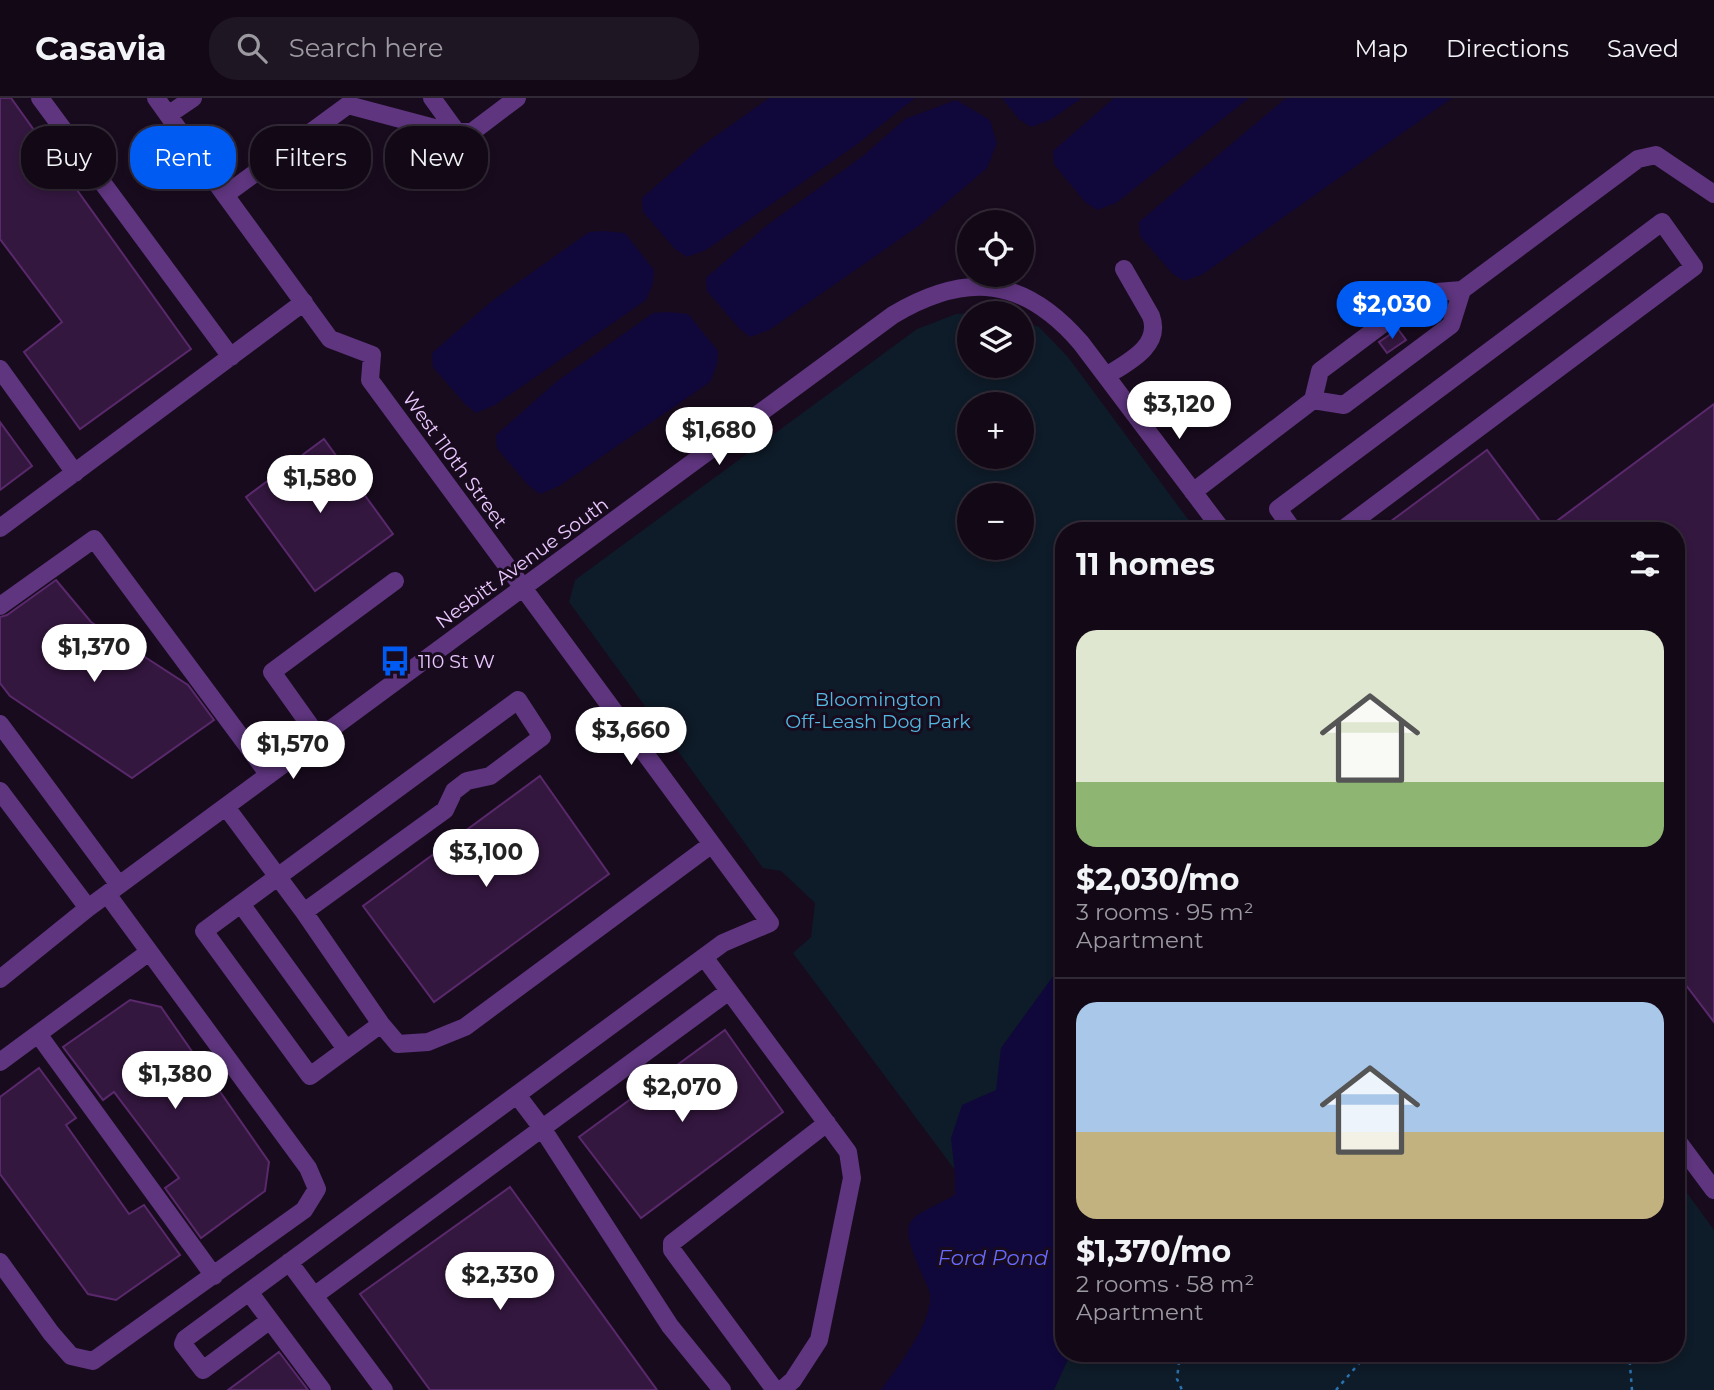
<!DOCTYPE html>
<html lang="en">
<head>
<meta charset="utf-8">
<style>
  :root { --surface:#120816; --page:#1f1623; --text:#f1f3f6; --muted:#9c9aa1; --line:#312935; --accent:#005bf3 }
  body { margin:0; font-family:Montserrat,sans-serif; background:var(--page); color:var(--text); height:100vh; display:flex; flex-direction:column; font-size:26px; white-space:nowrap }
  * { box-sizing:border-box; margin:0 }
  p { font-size:23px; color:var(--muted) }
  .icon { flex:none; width:38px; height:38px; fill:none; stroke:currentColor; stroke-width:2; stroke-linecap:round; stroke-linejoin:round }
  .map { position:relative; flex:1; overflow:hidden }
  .sheet { position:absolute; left:1055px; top:424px; width:630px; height:840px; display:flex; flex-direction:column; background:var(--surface); border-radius:28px; box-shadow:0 4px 10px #0003,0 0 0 2px var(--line) }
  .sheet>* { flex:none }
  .banner { position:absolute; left:21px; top:28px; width:665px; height:63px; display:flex; gap:14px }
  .controls { position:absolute; left:957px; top:112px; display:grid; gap:14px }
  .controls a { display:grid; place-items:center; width:77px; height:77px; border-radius:50%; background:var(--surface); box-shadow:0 4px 10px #0003,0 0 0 2px var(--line); font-size:35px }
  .price { position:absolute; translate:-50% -60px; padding:0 16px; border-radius:24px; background:#fff; color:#222; font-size:23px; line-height:46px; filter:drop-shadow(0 2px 4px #0008) }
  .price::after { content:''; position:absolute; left:50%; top:42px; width:21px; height:16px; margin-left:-10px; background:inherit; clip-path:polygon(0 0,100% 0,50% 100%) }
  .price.current { background:var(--accent); color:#fff }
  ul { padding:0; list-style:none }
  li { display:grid; align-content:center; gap:14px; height:371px; padding:0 21px }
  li+li { border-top:2px solid var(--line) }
  li span { display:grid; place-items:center; height:217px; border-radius:21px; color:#555 }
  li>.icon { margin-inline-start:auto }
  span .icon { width:126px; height:126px; fill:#fffc; stroke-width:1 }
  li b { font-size:30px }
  h2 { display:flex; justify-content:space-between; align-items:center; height:84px; padding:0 21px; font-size:30px }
  .chip { padding:0 24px; border-radius:28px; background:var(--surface); box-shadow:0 4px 10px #0003,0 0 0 2px var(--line); font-size:24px; line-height:63px }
  .chip.current { background:var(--accent); color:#fff }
  header { display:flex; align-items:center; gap:42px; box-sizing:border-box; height:98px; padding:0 35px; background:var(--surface); border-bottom:2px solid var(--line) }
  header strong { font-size:33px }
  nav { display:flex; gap:38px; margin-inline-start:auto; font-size:24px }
  .search { width:490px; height:63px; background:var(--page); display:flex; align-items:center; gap:18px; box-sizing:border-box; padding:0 24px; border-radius:28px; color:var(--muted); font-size:26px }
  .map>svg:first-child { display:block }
  .green { fill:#0e1b28; fill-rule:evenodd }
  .water { fill:#10083b }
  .building { fill:#34173f; stroke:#59296c; stroke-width:2 }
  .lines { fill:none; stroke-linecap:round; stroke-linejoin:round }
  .path { stroke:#2b72b1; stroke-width:2.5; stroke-dasharray:3.5 5; stroke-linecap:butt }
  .minor { stroke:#5e357e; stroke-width:18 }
  .labels { text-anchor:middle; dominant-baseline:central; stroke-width:6; stroke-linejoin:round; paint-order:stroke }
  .street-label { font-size:19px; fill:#ebc8ff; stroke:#180b1e }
  .poi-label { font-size:19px; fill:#ebc8ff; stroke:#180b1e; text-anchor:start }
  .park-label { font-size:19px; fill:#53b9e0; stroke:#180b1e }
  .water-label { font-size:21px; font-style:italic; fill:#6769ff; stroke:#180b1e }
</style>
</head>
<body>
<header>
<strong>Casavia</strong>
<div class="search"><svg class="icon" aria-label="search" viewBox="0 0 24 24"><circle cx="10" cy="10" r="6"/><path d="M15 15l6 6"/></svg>Search here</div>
<nav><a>Map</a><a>Directions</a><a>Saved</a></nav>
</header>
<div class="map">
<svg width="1714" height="1292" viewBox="0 0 1714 1292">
  <rect width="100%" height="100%" fill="#180b1e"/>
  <path class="green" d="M995,213L1001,215H970V268H1022V223L1039,229L1068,259L1196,432H1064V1218L793,855L811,839L815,805L781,773L763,770L569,504L575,482L917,231L956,216ZM970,306H1022V359H970ZM970,397H1022V450H970Z
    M1677,1081L1714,1132V1292H967L1064,1255H1676Z"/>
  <path class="water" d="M769,0H915L856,47L706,152L687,159L675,151L643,114L642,100L702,48Z
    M1002,0H1082L1050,22L1031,29L1019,21Z
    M1114,0H1249L1116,105L1097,112L1085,104L1054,66L1053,53Z
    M1286,0H1452L1203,176L1184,183L1172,175L1140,138L1139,124Z
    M956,2L990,22L997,45L987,70L920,127L769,232L750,239L739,230L707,193L706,180L766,128L863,58L905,21Z
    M604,133L625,135L654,172L653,185L646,202L495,307L476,315L465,306L433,269L432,255L492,203L589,134Z
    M668,214L688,216L718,253L717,266L710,284L559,388L540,396L528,387L497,350L496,337L556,284L653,215Z
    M1064,875V1255H1071L1054,1292H881C897,1270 933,1224 930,1197C929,1189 923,1179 920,1172C897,1116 908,1123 955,1097V1077L951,1040L962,1007L996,992L1001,950L1054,877Z"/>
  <path class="building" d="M0,0H11L191,251L80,331L24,254L62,224L0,141Z
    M1398,231L1406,242L1387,255L1379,244Z
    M1714,306V924L1676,874V432H1379L1487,352L1546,431Z
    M0,324L32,368L0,392Z
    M324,341L393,436L315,493L246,399Z
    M56,482L91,524L188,587L214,622L132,680L10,598L0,585V519L7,517Z
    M540,678L609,776L434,904L363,808Z
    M130,902L161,909L269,1064L265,1093L201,1140L165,1090L179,1080L114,994L103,1002L63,949Z
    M725,932L783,1014L641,1120L579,1039Z
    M39,970L76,1020L66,1027L129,1116L144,1107L180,1157L116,1202L88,1196L0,1076V999Z
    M510,1089L657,1292H430L360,1196Z
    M279,1254L308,1292H228Z"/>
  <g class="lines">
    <path class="path" d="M1180,1255L1177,1281L1182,1292
      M1629,1255L1632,1292
      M1336,1292L1368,1255"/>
    <path class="minor" d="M40,0L231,259
      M156,0L225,97
      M432,0L456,33
      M168,17L193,0
      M1462,192L1638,61L1656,57L1714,96
      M0,271L75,375
      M1106,278C1128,264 1162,248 1151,218L1124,171
      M1193,394L1313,302L1344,307L1451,227L1462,192L1424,195L1320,273L1313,302
      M0,430L304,204
      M1293,432L1278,411L1662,124L1694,169L1342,432
      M0,508L94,441L269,677
      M0,626L119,787
      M319,640L272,574L395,483
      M0,693L88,810
      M226,709L304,814
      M241,806L346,951
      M704,859L848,1054L852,1080L819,1242L793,1282L782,1292
      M0,881L88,810L893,217C967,173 1024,179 1081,245L1222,432
      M381,926L304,814L445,712L454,693L467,683L490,678L542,639L518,602L204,833L310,978L381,926L398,946L428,944L465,929L712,746
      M38,936L214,1178
      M0,964L149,854
      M517,997L542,1030L670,1228L722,1292
      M1676,1041L1714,1092
      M0,1164L51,1235L71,1258L93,1263L304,1112L317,1091L308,1070L107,796
      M289,1164L384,1292
      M249,1194L322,1292
      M314,1198L729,893
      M270,1222L203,1272L183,1246L185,1241L723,845L770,825L370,282L372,257L330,241L225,97L348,7L442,32L472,34L517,0
      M775,1292L672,1152V1145L827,1025"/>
  </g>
  <defs>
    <g id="bus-bare" transform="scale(2.415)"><path d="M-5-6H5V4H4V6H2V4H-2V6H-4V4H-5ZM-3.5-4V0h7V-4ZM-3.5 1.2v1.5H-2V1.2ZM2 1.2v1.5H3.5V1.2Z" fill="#005bf3" stroke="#180b1e" stroke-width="2.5" paint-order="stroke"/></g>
  </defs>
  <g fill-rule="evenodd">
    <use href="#bus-bare" x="395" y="563"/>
  </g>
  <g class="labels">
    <g class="street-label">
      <text transform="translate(455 362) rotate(54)">West 110th Street</text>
      <text transform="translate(522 465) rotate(-36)">Nesbitt Avenue South</text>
    </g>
    <g class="poi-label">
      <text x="418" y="563">110 St W</text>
    </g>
    <g class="park-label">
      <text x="878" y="601">Bloomington<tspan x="878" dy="22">Off-Leash Dog Park</tspan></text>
    </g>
    <g class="water-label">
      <text x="993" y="1159">Ford Pond</text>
    </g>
  </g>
</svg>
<div class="controls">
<a><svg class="icon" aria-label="locate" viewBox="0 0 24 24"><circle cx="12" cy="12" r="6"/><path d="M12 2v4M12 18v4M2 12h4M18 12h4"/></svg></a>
<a><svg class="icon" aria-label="layers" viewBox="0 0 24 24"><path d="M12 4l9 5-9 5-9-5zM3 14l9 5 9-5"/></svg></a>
<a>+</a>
<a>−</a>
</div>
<b class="price current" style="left:1392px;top:243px">$2,030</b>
<b class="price" style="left:1179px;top:343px">$3,120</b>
<b class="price" style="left:719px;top:369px">$1,680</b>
<b class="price" style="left:320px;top:417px">$1,580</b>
<b class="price" style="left:94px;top:586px">$1,370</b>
<b class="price" style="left:631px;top:669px">$3,660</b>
<b class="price" style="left:293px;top:683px">$1,570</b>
<b class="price" style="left:486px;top:791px">$3,100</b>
<b class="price" style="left:175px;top:1013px">$1,380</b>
<b class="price" style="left:682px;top:1026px">$2,070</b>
<b class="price" style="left:500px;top:1214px">$2,330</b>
<div class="banner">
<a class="chip">Buy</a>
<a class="chip current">Rent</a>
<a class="chip">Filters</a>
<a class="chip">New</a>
</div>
<section class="sheet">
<h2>11 homes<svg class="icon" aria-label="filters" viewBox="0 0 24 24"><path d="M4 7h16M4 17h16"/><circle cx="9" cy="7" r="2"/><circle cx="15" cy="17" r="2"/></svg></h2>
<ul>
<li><span style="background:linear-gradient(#dfe7d0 70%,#8fb573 0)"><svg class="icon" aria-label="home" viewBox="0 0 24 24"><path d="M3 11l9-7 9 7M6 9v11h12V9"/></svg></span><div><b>$2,030/mo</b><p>3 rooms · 95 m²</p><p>Apartment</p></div></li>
<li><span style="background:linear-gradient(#a9c7e8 60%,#c2b280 0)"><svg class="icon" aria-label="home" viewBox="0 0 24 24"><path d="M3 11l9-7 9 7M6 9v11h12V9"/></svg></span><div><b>$1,370/mo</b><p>2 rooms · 58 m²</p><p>Apartment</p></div></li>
</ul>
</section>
</div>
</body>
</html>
